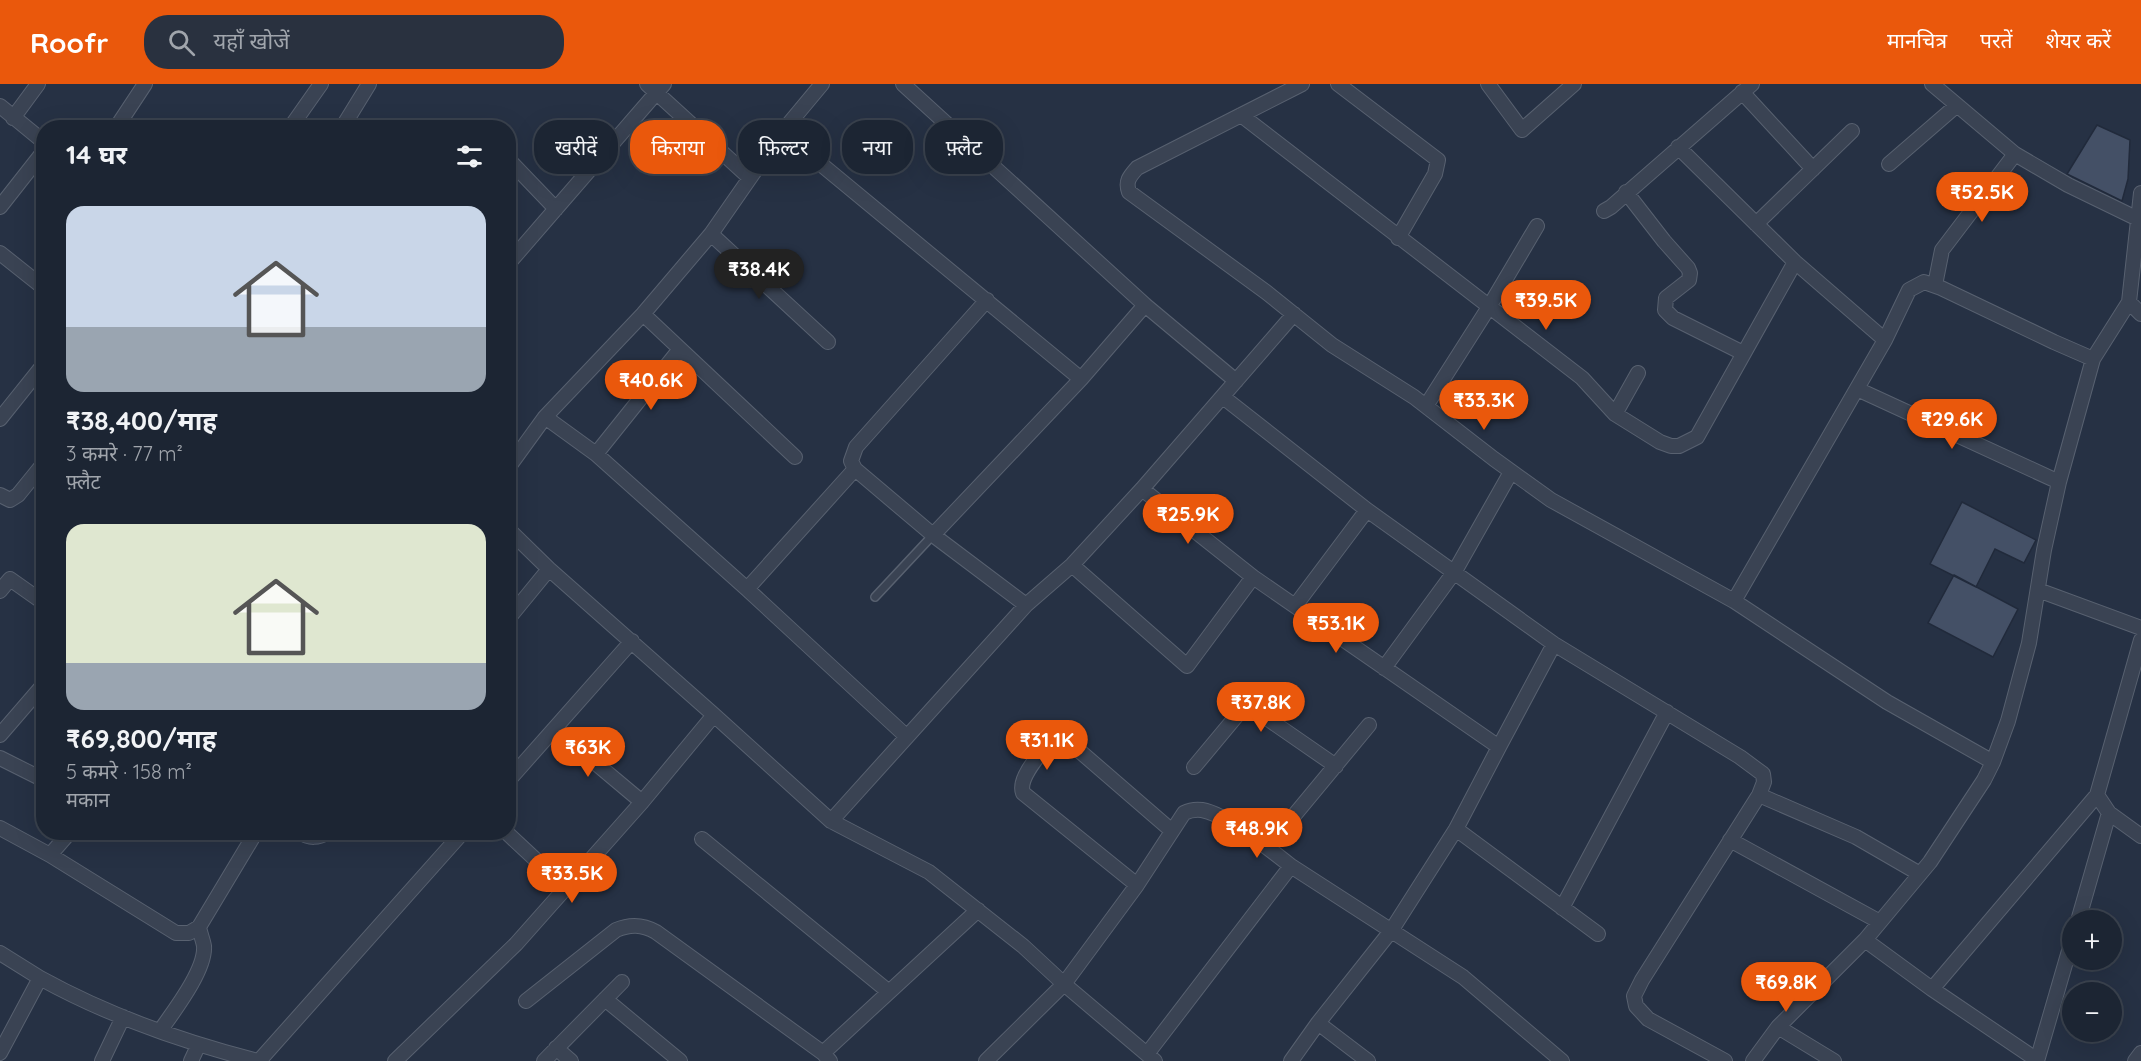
<!DOCTYPE html>
<html lang="hi">
<head>
<meta charset="utf-8">
<style>
  :root { --surface:#1c2533; --page:#29313f; --text:#f1f3f6; --muted:#a0a5ac; --line:#3a424e; --accent:#ea580c }
  body { margin:0; font-family:Quicksand,"Noto Sans Devanagari",sans-serif; background:var(--page); color:var(--text); height:100vh; display:flex; flex-direction:column; font-size:22px; white-space:nowrap }
  * { box-sizing:border-box; margin:0 }
  p { font-size:20px; color:var(--muted) }
  .icon { flex:none; width:33px; height:33px; fill:none; stroke:currentColor; stroke-width:2; stroke-linecap:round; stroke-linejoin:round }
  .map { position:relative; flex:1; overflow:hidden }
  .details { position:absolute; left:36px; top:36px; width:480px; height:720px; display:flex; flex-direction:column; background:var(--surface); border-radius:24px; box-shadow:0 6px 24px #0002,0 0 0 2px var(--line) }
  .details>* { flex:none }
  .hud { position:absolute; left:534px; top:36px; width:570px; height:54px; display:flex; gap:12px }
  .tools { position:absolute; left:2062px; top:826px; display:grid; gap:12px }
  .tools a { display:grid; place-items:center; width:60px; height:60px; border-radius:50%; background:var(--surface); box-shadow:0 6px 24px #0002,0 0 0 2px var(--line); font-size:30px }
  .price { position:absolute; translate:-50% -51px; padding:0 14px; border-radius:21px; background:var(--accent); color:#fff; font-size:20px; line-height:39px; filter:drop-shadow(0 2px 3px #0008) }
  .price::after { content:''; position:absolute; left:50%; top:36px; width:18px; height:14px; margin-left:-9px; background:inherit; clip-path:polygon(0 0,100% 0,50% 100%) }
  .price.on { background:#222; color:#fff }
  ul { padding:0; list-style:none }
  li { display:grid; align-content:center; gap:12px; height:318px; padding:0 30px }
  li span { display:grid; place-items:center; height:186px; border-radius:18px; color:#555 }
  li>.icon { margin-inline-start:auto }
  span .icon { width:108px; height:108px; fill:#fffc; stroke-width:1 }
  li b { font-size:26px }
  h2 { display:flex; justify-content:space-between; align-items:center; height:72px; padding:0 30px; font-size:26px }
  .tag { padding:0 21px; border-radius:24px; background:var(--surface); box-shadow:0 6px 24px #0002,0 0 0 2px var(--line); font-size:21px; line-height:54px }
  .tag.on { background:var(--accent); color:#fff }
  header { display:flex; align-items:center; gap:36px; box-sizing:border-box; height:84px; padding:0 30px; background:var(--accent); color:#fff }
  header strong { font-size:28px }
  nav { display:flex; gap:33px; margin-inline-start:auto; font-size:21px }
  .search { width:420px; height:54px; background:var(--page); display:flex; align-items:center; gap:15px; box-sizing:border-box; padding:0 21px; border-radius:24px; color:var(--muted); font-size:22px }
  .map>svg:first-child { display:block }
  .building { fill:#445066; stroke:#212a3b; stroke-width:1.5 }
  .lines { fill:none; stroke-linecap:round; stroke-linejoin:round }
  .lane-casing { stroke:#586170; stroke-width:10 }
  .street-casing { stroke:#586170; stroke-width:16 }
  .lane { stroke:#3a4353; stroke-width:7 }
  .street { stroke:#3a4353; stroke-width:14 }
</style>
</head>
<body>
<header>
<strong>Roofr</strong>
<div class="search"><svg class="icon" aria-label="search" viewBox="0 0 24 24"><circle cx="10" cy="10" r="6"/><path d="M15 15l6 6"/></svg>यहाँ खोजें</div>
<nav><a>मानचित्र</a><a>परतें</a><a>शेयर करें</a></nav>
</header>
<div class="map">
<svg width="2141" height="977" viewBox="0 0 2141 977">
  <rect width="100%" height="100%" fill="#263144"/>
  <path class="building" d="M2097,41L2130,56L2128,95L2122,117L2067,90Z
    M1962,418L2036,456L2024,479L1995,465L1976,503L1930,480Z
    M1954,491L2018,525L1993,573L1928,539Z"/>
  <g class="lines">
    <g class="lane-casing">
      <path id="lane" d="M875,513L933,451"/>
    </g>
    <g class="street-casing">
      <path id="street" d="M647,0L750,94
        M822,0L782,48L711,150L643,230L545,333L596,370L747,505L906,652
        M903,0L1145,221L1236,297
        M1302,0L1137,84C1130,92 1125,97 1129,108L1266,208L1332,261L1414,313L1494,375L1551,416L1734,517L1887,618L1993,678
        M1338,0L1438,76L1435,90L1398,154
        M1488,0L1522,46L1574,0
        M1932,0L2015,70L2068,101L2138,135
        M1742,8L1813,85
        M0,22L44,58
        M1241,31L1582,294L1615,330L1660,358L1671,362H1679L1697,353L1795,178
        M13,34L38,0
        M116,44L145,0
        M290,44L321,0
        M342,44L369,0
        M782,48L1081,295L1145,221
        M1678,63L1795,178L1885,256L1909,206L1924,198L1941,204L2054,258L2093,275
        M508,75L556,125
        M1889,80L1956,22
        M1626,108L1664,157L1688,184L1690,189L1689,196L1666,214L1665,226L1673,234L1743,269
        M2141,109L2129,218L2141,230
        M0,123L44,67
        M1604,127L1611,123L1752,0
        M1756,140L1852,47
        M711,150L828,258
        M0,169L44,204
        M508,180L664,0
        M1935,201L1942,166L2015,70
        M987,216L856,363L851,377L855,385L933,451L1081,295
        M643,230L795,373
        M1857,305L2059,398
        M1223,313L1367,426L1554,560L1740,673L1763,690L1764,698L1759,711L1856,753L1920,790
        M1426,322L1489,223L1537,142
        M1615,330L1638,289
        M0,335L44,280
        M596,370L680,265
        M508,384L545,333
        M1142,405L1253,493
        M0,411L10,416L18,411L44,379
        M508,445L549,485L714,631L831,737L929,788L1023,862L1064,900L986,977
        M933,451L1026,521
        M1072,481L1187,582L1253,493L1499,663L1456,745L1391,847L1318,939L1368,977
        M747,505L855,385
        M2038,506L2141,544
        M0,507L10,495L44,519
        M1734,517L1885,256
        M1295,522L1367,426
        M508,535L549,485
        M2141,556L2097,711L2109,729L2141,752
        M1384,584L1455,487L1511,388
        M555,645L642,718
        M0,651L44,600
        M1499,663L1554,560
        M0,674L44,696
        M1194,683L1239,629C1244,624 1248,624 1255,626L1336,682
        M508,697L632,557
        M831,737L1026,521L1072,481L1142,405L1294,230
        M0,744L50,771L176,849H189L199,843L256,748
        M1456,745L1598,850
        M299,748C310,755 318,754 329,748
        M506,748L566,804
        M702,755L889,908
        M1730,756L1880,838
        M1268,763L1369,641
        M50,771L70,748
        M1137,801L1023,709C1017,693 1043,667 1053,654L1061,653L1068,657L1172,747
        M1562,824L1667,628
        M2078,837L2109,729
        M1865,856L1930,778L1984,696L1993,678L2008,637L2029,559L2044,466L2059,398L2093,275L2129,218
        M0,869L40,894
        M1932,905L2097,711
        M605,915L680,977
        M526,917L616,846C630,840 642,840 656,848L823,969L830,977
        M1778,943L1865,856L1932,905L2037,976
        M160,947C173,928 206,886 204,862C203,856 200,849 199,843
        M556,964L571,977
        M0,969L40,894C109,932 183,958 258,977
        M823,969L978,826
        M1147,970L1291,782
        M102,977L123,933
        M191,977L198,962
        M259,977L463,748
        M395,977L516,860L642,718L714,631
        M544,977L622,898
        M1155,977L1064,900L1137,801L1184,729C1190,726 1195,725 1202,726C1226,730 1271,766 1291,782L1463,893L1562,977
        M1291,977L1318,939
        M1725,977L1648,935L1636,922L1634,912L1642,896L1759,711
        M1753,977L1778,943L1834,977
        M2037,977L2073,853
        M2135,977L2141,969"/>
    </g>
    <use href="#lane" class="lane"/>
    <use href="#street" class="street"/>
  </g>
</svg>
<div class="tools">
<a>+</a>
<a>−</a>
</div>
<b class="price" style="left:1982px;top:139px">₹52.5K</b>
<b class="price on" style="left:759px;top:216px">₹38.4K</b>
<b class="price" style="left:1546px;top:247px">₹39.5K</b>
<b class="price" style="left:651px;top:327px">₹40.6K</b>
<b class="price" style="left:1484px;top:347px">₹33.3K</b>
<b class="price" style="left:1952px;top:366px">₹29.6K</b>
<b class="price" style="left:1188px;top:461px">₹25.9K</b>
<b class="price" style="left:1336px;top:570px">₹53.1K</b>
<b class="price" style="left:1261px;top:649px">₹37.8K</b>
<b class="price" style="left:1047px;top:687px">₹31.1K</b>
<b class="price" style="left:588px;top:694px">₹63K</b>
<b class="price" style="left:1257px;top:775px">₹48.9K</b>
<b class="price" style="left:572px;top:820px">₹33.5K</b>
<b class="price" style="left:1786px;top:929px">₹69.8K</b>
<div class="hud">
<a class="tag">खरीदें</a>
<a class="tag on">किराया</a>
<a class="tag">फ़िल्टर</a>
<a class="tag">नया</a>
<a class="tag">फ़्लैट</a>
</div>
<section class="details">
<h2>14 घर<svg class="icon" aria-label="filters" viewBox="0 0 24 24"><path d="M4 7h16M4 17h16"/><circle cx="9" cy="7" r="2"/><circle cx="15" cy="17" r="2"/></svg></h2>
<ul>
<li><span style="background:linear-gradient(#c9d6e8 65%,#9aa5b1 0)"><svg class="icon" aria-label="home" viewBox="0 0 24 24"><path d="M3 11l9-7 9 7M6 9v11h12V9"/></svg></span><div><b>₹38,400/माह</b><p>3 कमरे · 77 m²</p><p>फ़्लैट</p></div></li>
<li><span style="background:linear-gradient(#dfe7d0 75%,#9aa5b1 0)"><svg class="icon" aria-label="home" viewBox="0 0 24 24"><path d="M3 11l9-7 9 7M6 9v11h12V9"/></svg></span><div><b>₹69,800/माह</b><p>5 कमरे · 158 m²</p><p>मकान</p></div></li>
</ul>
</section>
</div>
</body>
</html>
